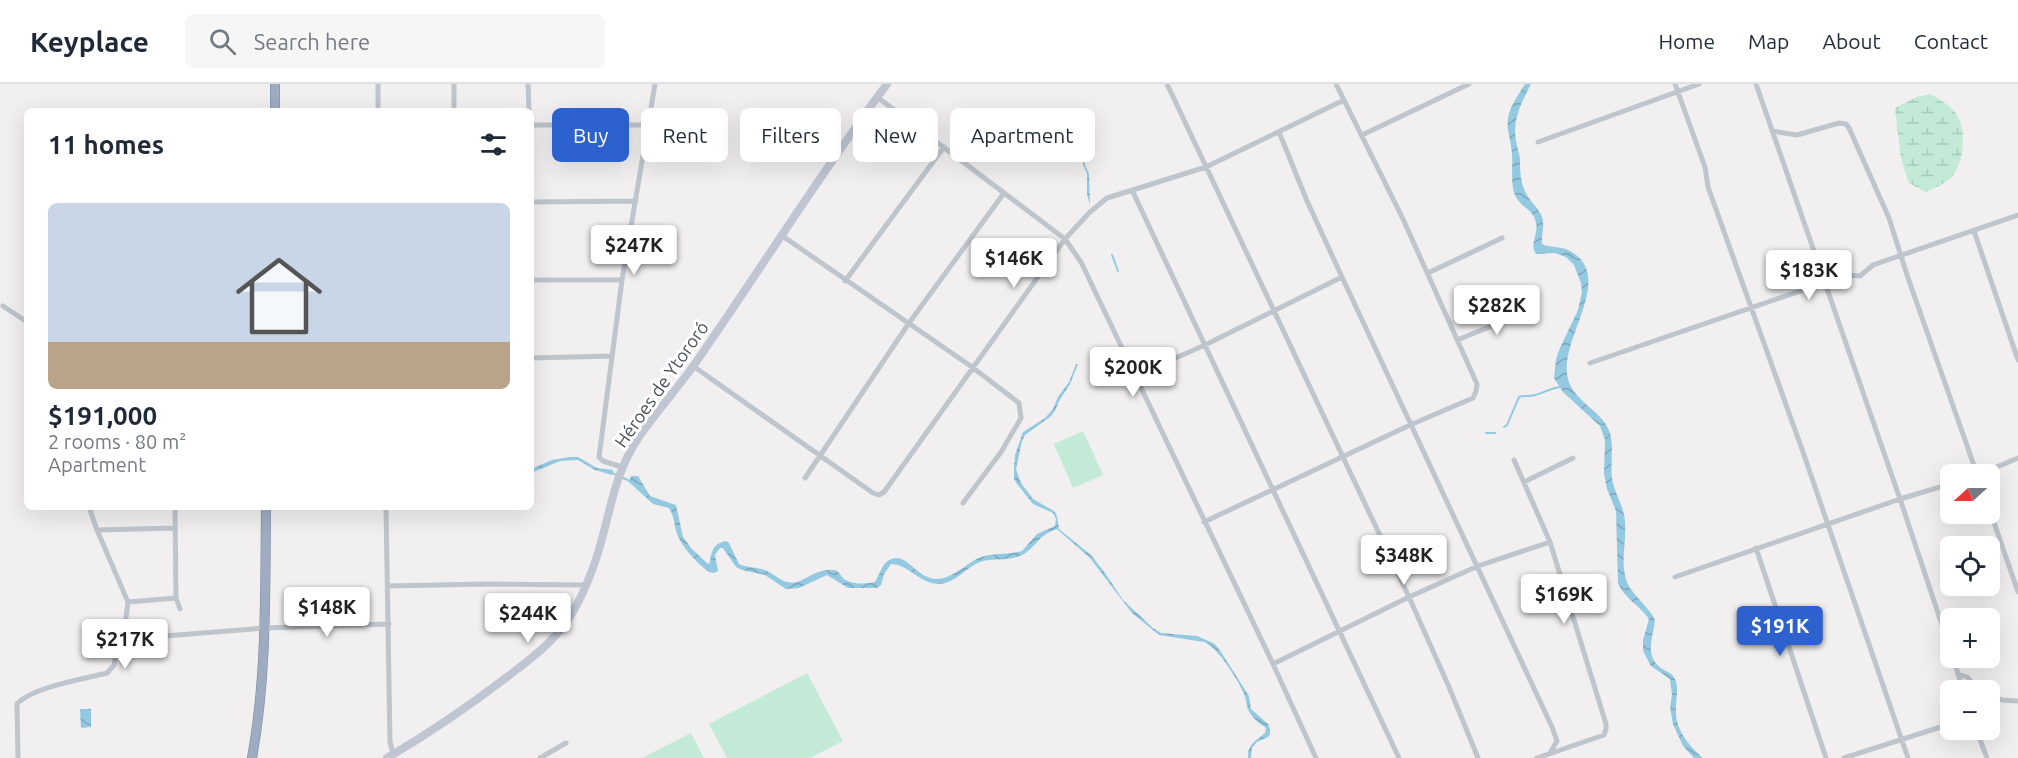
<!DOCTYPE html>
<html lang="en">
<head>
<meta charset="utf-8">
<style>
  :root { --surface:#fff; --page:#f6f6f7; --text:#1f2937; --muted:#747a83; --line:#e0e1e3; --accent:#2c61ce }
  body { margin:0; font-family:Ubuntu,sans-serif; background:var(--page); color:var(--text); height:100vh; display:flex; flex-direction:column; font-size:22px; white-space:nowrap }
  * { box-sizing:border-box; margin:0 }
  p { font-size:20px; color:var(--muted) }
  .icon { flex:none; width:33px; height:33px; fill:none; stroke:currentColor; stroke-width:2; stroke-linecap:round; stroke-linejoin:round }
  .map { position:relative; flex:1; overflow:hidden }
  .details { position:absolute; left:24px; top:24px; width:510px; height:402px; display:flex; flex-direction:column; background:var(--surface); border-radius:9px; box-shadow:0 6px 24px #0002 }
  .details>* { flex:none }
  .banner { position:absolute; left:552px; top:24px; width:570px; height:54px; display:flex; gap:12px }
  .needle { width:39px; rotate:249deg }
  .controls { position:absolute; left:1940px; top:380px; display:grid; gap:12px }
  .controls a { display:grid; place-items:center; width:60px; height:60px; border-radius:9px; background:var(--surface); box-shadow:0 6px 24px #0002; font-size:30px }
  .price { position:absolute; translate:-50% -51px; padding:0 14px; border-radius:6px; background:#fff; color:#222; font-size:20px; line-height:39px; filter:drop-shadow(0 2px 3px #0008) }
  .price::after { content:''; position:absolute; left:50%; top:36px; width:18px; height:14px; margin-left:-9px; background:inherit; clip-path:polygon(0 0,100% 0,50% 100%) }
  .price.on { background:var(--accent); color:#fff }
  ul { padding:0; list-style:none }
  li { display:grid; align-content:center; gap:12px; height:318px; padding:0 24px }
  li span { display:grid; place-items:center; height:186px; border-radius:9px; color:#555 }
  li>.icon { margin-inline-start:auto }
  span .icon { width:108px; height:108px; fill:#fffc; stroke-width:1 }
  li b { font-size:26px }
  h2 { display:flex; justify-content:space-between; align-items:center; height:72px; padding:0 24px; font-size:26px }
  .tag { padding:0 21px; border-radius:9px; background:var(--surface); box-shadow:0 6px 24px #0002; font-size:21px; line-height:54px }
  .tag.on { background:var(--accent); color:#fff }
  header { display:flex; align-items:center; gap:36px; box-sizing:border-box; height:84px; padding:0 30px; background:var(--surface); border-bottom:2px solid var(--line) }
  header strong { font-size:28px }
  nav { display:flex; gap:33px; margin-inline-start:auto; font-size:21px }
  .search { width:420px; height:54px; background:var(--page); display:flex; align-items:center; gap:15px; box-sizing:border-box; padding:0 21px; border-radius:9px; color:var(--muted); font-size:22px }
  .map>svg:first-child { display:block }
  .wetland { fill:url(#wetland-marsh) }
  .pitch { fill:#c2ead6 }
  .water { fill:url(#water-waves) }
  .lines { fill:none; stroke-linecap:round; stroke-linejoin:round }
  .stream { stroke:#94c9e2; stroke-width:2 }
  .trunk-casing { stroke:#7788a4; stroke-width:10 }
  .minor { stroke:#bfc5cc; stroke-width:5 }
  .secondary { stroke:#bfc5d1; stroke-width:8 }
  .trunk { stroke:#9eacc2; stroke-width:9 }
  .labels { text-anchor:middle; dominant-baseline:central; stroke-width:6; stroke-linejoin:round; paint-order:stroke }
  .street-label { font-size:18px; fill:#49505a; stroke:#fff }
</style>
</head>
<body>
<header>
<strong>Keyplace</strong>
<div class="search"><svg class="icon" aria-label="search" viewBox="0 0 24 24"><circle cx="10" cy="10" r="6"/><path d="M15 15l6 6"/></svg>Search here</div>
<nav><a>Home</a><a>Map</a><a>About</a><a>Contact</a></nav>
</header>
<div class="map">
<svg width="2018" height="674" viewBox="0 0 2018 674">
  <defs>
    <pattern id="wetland-marsh" width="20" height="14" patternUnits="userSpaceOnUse" patternTransform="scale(1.5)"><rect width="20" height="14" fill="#c2ead6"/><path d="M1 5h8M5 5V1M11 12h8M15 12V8" fill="none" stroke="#a8caba"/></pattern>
    <pattern id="water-waves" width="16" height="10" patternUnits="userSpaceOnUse" patternTransform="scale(1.5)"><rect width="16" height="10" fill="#94c9e2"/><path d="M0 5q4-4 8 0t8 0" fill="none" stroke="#7ba6ba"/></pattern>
  </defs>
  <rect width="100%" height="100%" fill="#f1efef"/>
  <path class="wetland" d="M1931,10C1938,15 1948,20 1954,27C1967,42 1965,74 1954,90C1948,99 1936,103 1926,108L1909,99L1901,75L1895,24L1917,13Z"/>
  <path class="pitch" d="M1083,347L1103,391L1073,404L1054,360Z
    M807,589L843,657L810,674H727L709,640Z
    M691,649L704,674H642Z"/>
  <path class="water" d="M1525,0H1531C1522,18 1512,35 1516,57C1517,63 1519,68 1520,75C1520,87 1520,99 1527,111C1531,119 1539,124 1542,133C1545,142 1541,152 1542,160C1550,164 1560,162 1568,166C1619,191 1557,256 1568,295C1574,318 1603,327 1610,349C1614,363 1610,379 1612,394C1614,409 1624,422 1625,437C1627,459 1618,484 1630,504C1637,514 1646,522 1653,532L1655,536C1653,554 1644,571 1661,584C1666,588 1672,588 1675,595C1679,603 1676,614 1676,623C1674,644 1688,661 1703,674H1694L1683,662L1673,640L1670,623L1672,611L1670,595L1651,582L1643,567V556L1649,535C1640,522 1623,513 1618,499L1616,427L1607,405L1604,390L1605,356L1600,342L1563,308L1554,294L1556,275L1560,264L1578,226L1582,208L1581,199L1574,181L1566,173L1555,169L1536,170C1529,159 1539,150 1536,139C1534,126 1522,124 1516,113C1510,102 1513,84 1512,71C1512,59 1506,47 1508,34C1510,22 1519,10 1525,0Z
    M1065,34L1089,90L1090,121L1087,110V90Z
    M1076,280H1078L1070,300L1059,317L1055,327L1050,333L1025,351L1022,357L1016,385L1021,399L1033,415L1054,427L1057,432L1059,445L1091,471L1105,489L1123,516L1153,544L1161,549L1197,552L1215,560L1221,568L1249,612L1251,625L1268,640L1270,645V650L1268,653L1257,658L1252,664L1251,674H1248C1247,660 1256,657 1265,649L1266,644C1261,640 1256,637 1252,632C1246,625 1247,617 1244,610C1239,597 1216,561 1204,558L1159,551L1132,529L1090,474L1057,445C1037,452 1039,460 1024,470C1013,477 996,474 983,477C966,482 956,500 938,500C919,499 908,480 891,480L884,490L881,501L877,504H848L827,491L799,504L786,505L765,491L742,486L736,483L723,464H720L715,471L718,487L714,489L709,488C696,478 681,463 676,447C674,438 674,432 669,424L653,420L629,398L631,392H638L650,412L676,421L683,453L691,464L708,480L710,478C712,466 713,460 726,457L729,459L739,480C748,484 758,483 767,487C778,492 783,501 797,498C809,494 819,484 833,486C839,486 839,490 843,494C850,501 867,500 875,498C881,489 882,476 895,474C909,473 917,493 935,495C952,496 966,479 981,473C994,469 1009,471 1022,467L1037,450L1055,442L1056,435L1053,429L1033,420L1017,400L1014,395V384L1015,371L1023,348L1045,334L1053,325L1058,313L1069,298Z
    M570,373H578L597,384L613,386L612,391L595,386L578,376L560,377L531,389V385L552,376Z
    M80,625H91V643L81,644Z"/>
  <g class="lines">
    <path class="stream" d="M1112,171L1118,187
      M1504,343L1507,341L1519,313C1525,311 1529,313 1535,311C1544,309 1551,304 1560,303
      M1486,349H1495
      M610,388L632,398"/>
    <g class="trunk-casing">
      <path id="trunk" d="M275,27V0
        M252,674C267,592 265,507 266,423"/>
    </g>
    <path class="minor" d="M378,0V27
      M454,0V27
      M528,0L529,27
      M1167,0L1409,513L1449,603L1478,674
      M1675,0L1705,83L1708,103L1803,368L1908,674
      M1756,0L1900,415L1950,565
      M877,13L1065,155L1081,178L1273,580L1316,674
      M531,41H648
      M1772,47L1797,51L1839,39L1846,40L1849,44L1889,134L1907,191L1977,390
      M1279,48L1307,117L1342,193
      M1362,51L1469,0
      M1538,58L1699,0
      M1132,106L1399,674
      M531,118L636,117
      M1974,147L2018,276
      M781,151L972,283L1019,319L1021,334L1001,368L963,419
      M1428,189L1502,154
      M531,196H622
      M845,197L944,63
      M3,222L27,238
      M1457,256L1529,227
      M531,274L611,272
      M1590,279L1847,191L1860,192L1873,181L2018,131
      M693,282L873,409L879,411L884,408L1065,155L1090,128L1107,114L1206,83L1344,16
      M1135,292L1205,261L1342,193L1552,643L1557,657L1550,669
      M1514,376L1550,458L1606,640V645L1604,651L1537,674
      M622,383L603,377L599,373L622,196L655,0
      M1980,390L2018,374
      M805,394L909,239L1004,109
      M1524,398L1573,374
      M89,423L97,446L128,518L126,533
      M175,423L176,514L180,525
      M386,423L390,658L393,670
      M1989,424L2018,508
      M1204,438L1410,341L1473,314L1476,307L1477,300L1403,135L1336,0
      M97,446L175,444
      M1756,464L1826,674
      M1675,493L1900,415L1950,400
      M388,502L487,500L586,501
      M128,518L176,514
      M1953,573L1963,606
      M1273,580L1409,513L1478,482L1550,458
      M1958,590L1967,593L1979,606
      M1989,612L2002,616L2018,617
      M1976,645L1987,674
      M18,674L17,620C32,603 84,595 107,589L114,581L116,567L127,555L264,544L389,540
      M540,674L566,659
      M1844,674L1950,640"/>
    <path class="secondary" d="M387,674C428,650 469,622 507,593C524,580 541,568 555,552C572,534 582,512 591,489C610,442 609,397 639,353C656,328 677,305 694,281C759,188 819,91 887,0"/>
    <use href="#trunk" class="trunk"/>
  </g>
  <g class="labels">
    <g class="street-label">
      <text transform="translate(661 300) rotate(-55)">Héroes de Ytororó</text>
    </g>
  </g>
</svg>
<div class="controls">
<a><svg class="needle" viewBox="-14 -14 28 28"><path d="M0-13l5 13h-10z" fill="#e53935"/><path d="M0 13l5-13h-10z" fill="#747a83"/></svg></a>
<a><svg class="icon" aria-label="locate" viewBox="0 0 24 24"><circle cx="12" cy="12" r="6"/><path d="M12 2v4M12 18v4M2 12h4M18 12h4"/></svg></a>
<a>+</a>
<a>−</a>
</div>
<b class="price" style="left:634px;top:192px">$247K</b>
<b class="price" style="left:1014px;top:205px">$146K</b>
<b class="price" style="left:1809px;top:217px">$183K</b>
<b class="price" style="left:1497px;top:252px">$282K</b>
<b class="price" style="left:1133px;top:314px">$200K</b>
<b class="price" style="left:1404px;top:502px">$348K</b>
<b class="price" style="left:1564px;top:541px">$169K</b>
<b class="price" style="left:327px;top:554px">$148K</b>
<b class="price" style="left:528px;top:560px">$244K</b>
<b class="price on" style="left:1780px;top:573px">$191K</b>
<b class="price" style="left:125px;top:586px">$217K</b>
<div class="banner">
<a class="tag on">Buy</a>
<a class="tag">Rent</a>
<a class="tag">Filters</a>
<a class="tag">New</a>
<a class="tag">Apartment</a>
</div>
<section class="details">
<h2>11 homes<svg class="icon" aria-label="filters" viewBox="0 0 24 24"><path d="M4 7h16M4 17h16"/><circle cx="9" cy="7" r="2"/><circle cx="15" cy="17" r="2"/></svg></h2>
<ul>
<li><span style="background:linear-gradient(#c9d6e8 75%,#b9a48a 0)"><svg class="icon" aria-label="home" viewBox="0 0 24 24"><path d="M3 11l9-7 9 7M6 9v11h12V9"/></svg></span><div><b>$191,000</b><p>2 rooms · 80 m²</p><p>Apartment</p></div></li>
</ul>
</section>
</div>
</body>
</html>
